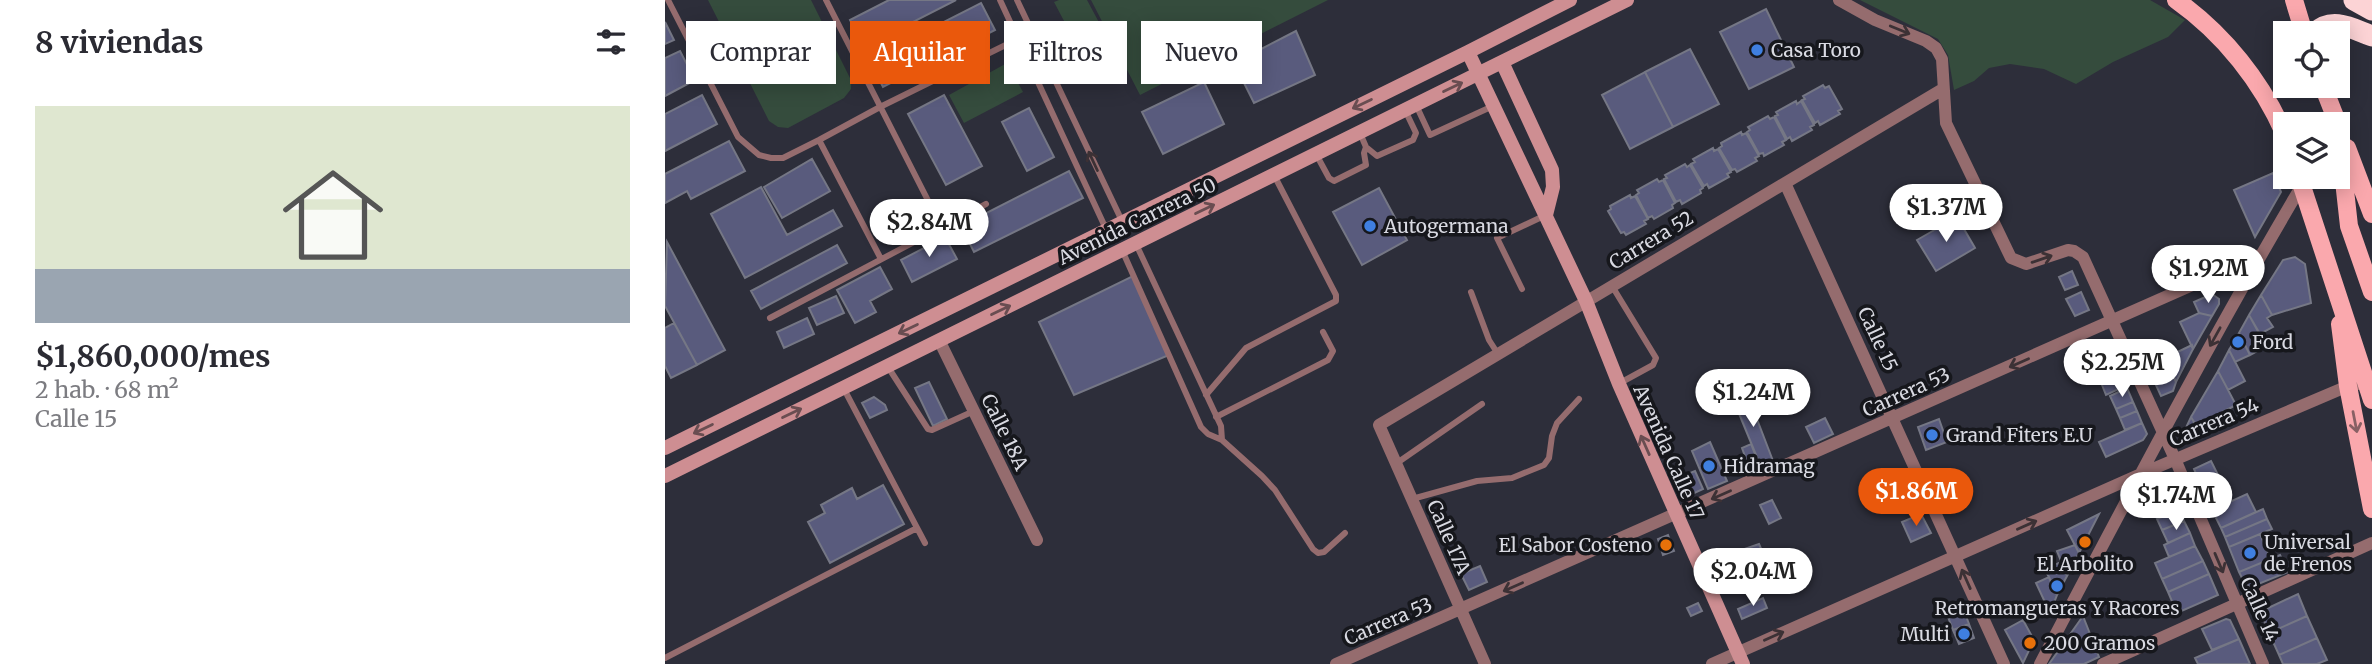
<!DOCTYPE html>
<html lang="es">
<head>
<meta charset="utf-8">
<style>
  :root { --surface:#fff; --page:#f7f7f7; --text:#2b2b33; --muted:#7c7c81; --accent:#ea580c }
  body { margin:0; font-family:Merriweather,serif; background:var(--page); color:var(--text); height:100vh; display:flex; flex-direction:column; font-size:26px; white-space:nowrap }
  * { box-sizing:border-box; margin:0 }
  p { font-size:23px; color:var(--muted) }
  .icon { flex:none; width:38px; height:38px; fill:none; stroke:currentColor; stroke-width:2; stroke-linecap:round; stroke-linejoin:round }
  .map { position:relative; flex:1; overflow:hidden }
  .details { display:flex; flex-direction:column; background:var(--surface); width:665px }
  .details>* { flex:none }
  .banner { position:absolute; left:21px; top:21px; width:665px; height:63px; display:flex; gap:14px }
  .fabs { position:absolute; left:1608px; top:21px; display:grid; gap:14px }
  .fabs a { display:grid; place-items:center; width:77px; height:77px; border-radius:0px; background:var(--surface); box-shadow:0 4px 18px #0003; font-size:35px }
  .price { position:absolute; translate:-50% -60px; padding:0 16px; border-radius:24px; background:#fff; color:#222; font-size:23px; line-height:46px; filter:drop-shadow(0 2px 4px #0008) }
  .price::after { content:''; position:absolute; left:50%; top:42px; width:21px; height:16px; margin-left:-10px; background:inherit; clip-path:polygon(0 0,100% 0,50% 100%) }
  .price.on { background:var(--accent); color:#fff }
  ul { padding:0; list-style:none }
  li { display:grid; align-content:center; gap:14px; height:371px; padding:0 35px }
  li span { display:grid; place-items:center; height:217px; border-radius:0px; color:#555 }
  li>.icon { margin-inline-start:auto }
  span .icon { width:126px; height:126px; fill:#fffc; stroke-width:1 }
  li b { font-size:30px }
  h2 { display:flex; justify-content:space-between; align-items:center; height:84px; padding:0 35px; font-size:30px }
  .pill { padding:0 24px; border-radius:0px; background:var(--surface); box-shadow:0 4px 18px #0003; font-size:24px; line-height:63px }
  .pill.on { background:var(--accent); color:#fff }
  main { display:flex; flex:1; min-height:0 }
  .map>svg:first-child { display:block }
  .green { fill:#354c3d }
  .building { fill:#595b7d; stroke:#757785; stroke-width:2 }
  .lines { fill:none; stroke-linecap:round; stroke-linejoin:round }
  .lane { stroke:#956c6e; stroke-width:6 }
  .street { stroke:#956c6e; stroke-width:12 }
  .secondary { stroke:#ce8e92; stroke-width:14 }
  .primary { stroke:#faa8ad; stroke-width:18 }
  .highway { stroke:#fcd3d5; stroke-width:21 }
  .oneway { stroke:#3c3135 }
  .oneway2 { stroke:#694d51 }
  .oneway3 { stroke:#886064 }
  .shop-dot { fill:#3f7fe0; stroke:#16171c; stroke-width:2.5 }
  .food-dot { fill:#e8710a; stroke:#16171c; stroke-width:2.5 }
  .labels { text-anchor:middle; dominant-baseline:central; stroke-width:7; stroke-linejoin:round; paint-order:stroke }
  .poi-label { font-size:19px; fill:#d9dae2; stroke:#16171c; text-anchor:start }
  .street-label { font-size:19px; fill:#d9dae2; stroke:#16171c }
</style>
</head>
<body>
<main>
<section class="details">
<h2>8 viviendas<svg class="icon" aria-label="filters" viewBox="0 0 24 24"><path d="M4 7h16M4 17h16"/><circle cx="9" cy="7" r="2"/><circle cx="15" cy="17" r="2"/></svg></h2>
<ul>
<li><span style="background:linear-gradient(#dfe7d0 75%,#9aa5b1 0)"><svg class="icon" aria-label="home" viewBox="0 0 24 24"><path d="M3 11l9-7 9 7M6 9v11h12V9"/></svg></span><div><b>$1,860,000/mes</b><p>2 hab. · 68 m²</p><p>Calle 15</p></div></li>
</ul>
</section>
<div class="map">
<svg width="1707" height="664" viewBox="0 0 1707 664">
  <rect width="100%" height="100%" fill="#2d2e3a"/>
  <path class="green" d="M43,0H146L186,80V89L179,98L123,128L113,127L104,121Z
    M394,0H422L444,41L417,55L389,2Z
    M426,0H663L475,95Z
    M1195,0H1485L1520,20L1503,37L1448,62L1411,84L1379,69L1345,64L1324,68L1309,81L1289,90L1283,55L1273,39Z
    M342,63L358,92L299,123L284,95Z"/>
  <path class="building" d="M224,0H291L199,47L185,20Z
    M316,3L330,30L218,87L204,60Z
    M1101,9L1129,67L1084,89L1055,32Z
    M0,22L9,40L0,44Z
    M631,31L650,75L589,103L569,63Z
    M1025,49L1054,104L1008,127L980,72Z
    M15,51L30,80L0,96V58Z
    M980,72L1008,127L965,149L937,95Z
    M539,82L559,124L498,154L477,112Z
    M1158,85L1160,88L1164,86L1177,109L1173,111L1175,114L1155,125L1153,121L1150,123L1137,100L1140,99L1138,96Z
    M37,95L52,124L0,151V114Z
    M279,95L317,166L281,185L243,114Z
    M1131,101L1132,104L1136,101L1149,125L1145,127L1147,130L1127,141L1125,137L1122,139L1110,116L1113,115L1111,112Z
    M364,108L389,157L362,171L337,122Z
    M1103,116L1105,119L1109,117L1121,140L1117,142L1119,145L1099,156L1098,153L1094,154L1082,132L1085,130L1083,127Z
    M1076,132L1077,135L1081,133L1094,156L1090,158L1092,161L1072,172L1070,169L1067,170L1054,148L1057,146L1056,143Z
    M64,141L80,171L26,199L22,191L0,203V174Z
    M1048,148L1049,151L1053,149L1066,172L1062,174L1064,177L1044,188L1042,184L1039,186L1026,164L1030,162L1028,159Z
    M147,159L165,191L117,218L99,187Z
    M1020,164L1022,167L1025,165L1038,188L1035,190L1036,193L1017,204L1015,200L1011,202L999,179L1002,178L1000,175Z
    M404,171L418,198L309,252L296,226Z
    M1608,173L1616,192L1590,237L1569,190Z
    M992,179L994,182L998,180L1010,203L1007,205L1008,208L989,219L987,216L983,218L971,195L974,193L972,190Z
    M96,187L122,235L168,210L177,226L80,278L46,214Z
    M714,188L742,240L697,265L668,212Z
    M965,195L966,198L970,196L983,219L979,221L981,224L961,235L959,232L956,233L943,211L946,209L945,206Z
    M1292,217L1310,248L1271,271L1252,240Z
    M280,237L292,259L247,282L236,260Z
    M2,242L60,350L32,365L0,306Z
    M172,245L182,263L96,309L86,291Z
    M1630,257L1640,264L1646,303L1607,315L1596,295L1618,260Z
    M215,267L227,289L205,301L211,312L190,323L172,290Z
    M1407,271L1413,285L1400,290L1394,277Z
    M468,276L504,355L409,395L374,322Z
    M1416,292L1424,310L1410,316L1401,299Z
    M1547,294L1554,299V304L1547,316L1534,313L1529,302Z
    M1596,295L1607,315L1602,318L1608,327L1595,334L1584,315Z
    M171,296L179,313L152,325L144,308Z
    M1534,313L1547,316L1528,349L1515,322Z
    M1584,315L1601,346L1585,355L1574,333Z
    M142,318L149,334L119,348L112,332Z
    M9,323L32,365L6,378L0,366V328Z
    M1574,333L1585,355L1570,362L1564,350Z
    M1527,345L1528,349L1511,382L1500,358Z
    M1564,350L1580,381L1563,390L1553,371Z
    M1501,362L1511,382L1508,391L1496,396L1484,370Z
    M1451,367L1460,386L1441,395L1433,375Z
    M1553,371L1571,405L1531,426L1526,417Z
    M264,382L282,419L268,426L250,388Z
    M1462,388L1468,402L1451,409L1445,396Z
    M1082,393L1108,461L1096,467L1068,399Z
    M209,397L220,405L222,410L205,418L197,403Z
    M1468,402L1472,411L1455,418L1451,409Z
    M1472,411L1477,423L1460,430L1455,418Z
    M1526,417L1537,435L1522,440L1520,438L1519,432Z
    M1160,418L1168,434L1149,443L1141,427Z
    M1274,419L1282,442L1261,450L1253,427Z
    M1477,423L1482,434L1478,440L1441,457L1434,442Z
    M1045,442L1062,481L1043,489L1027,451Z
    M1086,444L1095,467L1080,473L1075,461L1081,459L1077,448Z
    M1546,461L1557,483L1539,492L1529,469Z
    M1030,471L1038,489L1023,496L1015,477Z
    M1290,472L1294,477L1289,481L1291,485L1281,489L1276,477Z
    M1497,480L1502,482L1514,510L1497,517L1478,507L1491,484Z
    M1557,483L1566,501L1547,510L1539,492Z
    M218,485L239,524L165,563L143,522L160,513L156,505L187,488L192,499Z
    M1582,494L1591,512L1556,528L1547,510Z
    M1107,500L1116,518L1104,524L1095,505Z
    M1598,509L1602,519L1560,537L1556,528Z
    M1514,510L1519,521L1497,530L1492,519Z
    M1256,514L1266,533L1246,542L1237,522Z
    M1434,514L1414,553L1402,530Z
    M1602,519L1607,529L1564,547L1560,537Z
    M1519,521L1525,533L1503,543L1497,530Z
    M1525,533L1530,546L1504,557L1499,545Z
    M1595,534L1606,559L1574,572L1564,547Z
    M1003,535L1009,551L998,555L993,539Z
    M1094,544L1103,565L1060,580L1050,559Z
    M1410,545L1414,553L1402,576L1392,551Z
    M1530,546L1538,561L1497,579L1490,563Z
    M1615,555L1623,572L1586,587L1580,584L1574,572Z
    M1538,561L1544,574L1503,592L1497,579Z
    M1396,562L1402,576L1392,595L1380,569Z
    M815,566L822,582L804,590L796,574Z
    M1544,574L1553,595L1512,613L1503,592Z
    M1384,577L1392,595L1385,613L1371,583Z
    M1633,594L1642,616L1604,633L1598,618L1599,610Z
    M1098,598L1102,608L1077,619L1073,609Z
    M1033,603L1037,611L1026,616L1022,608Z
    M1296,603L1304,624L1288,630L1280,609Z
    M1418,616L1434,657L1419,664H1384Z
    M1642,616L1652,638L1614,655L1604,633Z
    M1561,619L1565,620L1574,639L1547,650L1537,629Z
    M1358,620L1369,640L1358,663L1340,630Z
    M1304,624L1309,638L1294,644L1288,630Z
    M1652,638L1662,660L1652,664H1618L1614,655Z
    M1574,639L1585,664H1533L1530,658Z"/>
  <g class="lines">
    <path class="lane" d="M3,0L73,137L94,155L106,158H118L154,140L215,107L367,32
      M161,0L277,228
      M335,0L441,229
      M352,0L457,221
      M751,105L765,135L828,106
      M695,133L701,147L712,156L748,140L751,133L740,110
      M154,140L216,259
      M651,154L664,178L669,181L701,165L699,153L701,147
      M471,244L556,426L557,440
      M457,250L536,427L543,434L557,440L597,476L610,490L648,549L653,553L659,552L680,533
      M947,286L991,358L988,365L955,383
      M857,289L832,238L881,215
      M806,292L824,340L833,354
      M105,318L321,204
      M223,367L263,429L267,430L309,411
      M179,389L260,543
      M541,395L581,348L671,301V295L609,175
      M551,417L663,360L668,351L658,332
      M732,463L817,404
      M747,499L812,481L847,478L879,465L884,458L887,436L892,423L914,399
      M0,658L252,528"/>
    <path class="street" d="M1174,0L1210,20L1261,41L1271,48L1277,59L1281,123L1346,258L1361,264L1403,250L1409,251L1418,257L1510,459L1598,664
      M1120,183L1339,664
      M274,340L372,540
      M671,664L1595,255
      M820,664L714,425L1278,89
      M1047,664L1476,474L1683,386L1707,381
      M1375,664C1460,503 1544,342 1637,185
      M1438,664L1707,543"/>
    <path class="secondary" d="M803,52L921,301L954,384L1078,664
      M837,62L887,170L888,187L881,215
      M0,448L803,52L905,0
      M0,476L962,0"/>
    <path class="primary" d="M1511,0C1559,34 1597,82 1620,135
      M1629,0L1639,33
      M1658,86L1673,124
      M1673,127L1684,226L1707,292
      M1682,148L1707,214
      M1634,177L1707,400
      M1675,324L1683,386L1707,509"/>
    <path class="highway" d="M1689,0L1707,10
      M1650,33C1667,16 1688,29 1707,36"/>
  </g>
  <defs><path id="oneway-shaft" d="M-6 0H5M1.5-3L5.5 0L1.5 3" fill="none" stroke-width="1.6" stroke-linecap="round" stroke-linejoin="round" transform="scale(1.75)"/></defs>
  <g class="oneway">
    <use href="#oneway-shaft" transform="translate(1235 30) rotate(22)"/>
    <use href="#oneway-shaft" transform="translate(428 161) rotate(-115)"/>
    <use href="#oneway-shaft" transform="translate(1377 259) rotate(-19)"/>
    <use href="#oneway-shaft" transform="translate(1550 337) rotate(119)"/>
    <use href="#oneway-shaft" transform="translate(1354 363) rotate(156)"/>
    <use href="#oneway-shaft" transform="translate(1056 495) rotate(156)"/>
    <use href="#oneway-shaft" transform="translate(1362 525) rotate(-24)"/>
    <use href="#oneway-shaft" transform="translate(1554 563) rotate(67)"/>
    <use href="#oneway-shaft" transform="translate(1301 579) rotate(-114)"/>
    <use href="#oneway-shaft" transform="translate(848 587) rotate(156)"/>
    <use href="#oneway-shaft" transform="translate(1109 636) rotate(-24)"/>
  </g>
  <g class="oneway2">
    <use href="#oneway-shaft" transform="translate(788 87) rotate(-26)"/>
    <use href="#oneway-shaft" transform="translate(697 104) rotate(154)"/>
    <use href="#oneway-shaft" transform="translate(540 209) rotate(-26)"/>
    <use href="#oneway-shaft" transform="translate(336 310) rotate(-26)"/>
    <use href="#oneway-shaft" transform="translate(243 329) rotate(154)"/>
    <use href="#oneway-shaft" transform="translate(127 413) rotate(-26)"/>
    <use href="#oneway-shaft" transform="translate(38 429) rotate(154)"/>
    <use href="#oneway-shaft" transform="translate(980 445) rotate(-114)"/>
  </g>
  <use class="oneway3" href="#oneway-shaft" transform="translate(1690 422) rotate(79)"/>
  <g class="shop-dot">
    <circle cx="1092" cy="50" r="7"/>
    <circle cx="705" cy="226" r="7"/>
    <circle cx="1573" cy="342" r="7"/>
    <circle cx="1267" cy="435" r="7"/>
    <circle cx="1044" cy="466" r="7"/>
    <circle cx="1585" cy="553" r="7"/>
    <circle cx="1392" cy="586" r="7"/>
    <circle cx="1299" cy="634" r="7"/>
  </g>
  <g class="food-dot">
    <circle cx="1420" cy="542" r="7"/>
    <circle cx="1001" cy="545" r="7"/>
    <circle cx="1365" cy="643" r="7"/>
  </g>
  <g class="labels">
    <g class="poi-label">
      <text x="1106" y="50">Casa Toro</text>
      <text x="719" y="226">Autogermana</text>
      <text x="1587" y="342">Ford</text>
      <text x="1281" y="435">Grand Fiters E.U</text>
      <text x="1058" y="466">Hidramag</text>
      <text x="1599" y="542">Universal<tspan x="1599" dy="22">de Frenos</tspan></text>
      <text x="987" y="545" text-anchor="end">El Sabor Costeno</text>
      <text x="1420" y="564" text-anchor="middle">El Arbolito</text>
      <text x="1392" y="608" text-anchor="middle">Retromangueras Y Racores</text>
      <text x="1285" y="634" text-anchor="end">Multi</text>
      <text x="1379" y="643">200 Gramos</text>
    </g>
    <g class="street-label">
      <text transform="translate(472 221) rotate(-26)">Avenida Carrera 50</text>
      <text transform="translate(986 240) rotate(-31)">Carrera 52</text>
      <text transform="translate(1213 339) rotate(65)">Calle 15</text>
      <text transform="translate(1241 392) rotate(-24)">Carrera 53</text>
      <text transform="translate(1549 422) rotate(-23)">Carrera 54</text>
      <text transform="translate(340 432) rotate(64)">Calle 18A</text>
      <text transform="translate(1004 452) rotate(66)">Avenida Calle 17</text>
      <text transform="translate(784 537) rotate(66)">Calle 17A</text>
      <text transform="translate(1595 609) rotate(66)">Calle 14</text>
      <text transform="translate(723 621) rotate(-23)">Carrera 53</text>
    </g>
  </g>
</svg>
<div class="fabs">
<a><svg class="icon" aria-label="locate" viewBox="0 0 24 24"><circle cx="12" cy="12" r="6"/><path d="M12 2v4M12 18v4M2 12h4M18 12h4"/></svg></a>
<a><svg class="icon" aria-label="layers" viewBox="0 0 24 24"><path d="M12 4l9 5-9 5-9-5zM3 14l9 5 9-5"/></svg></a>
</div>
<b class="price" style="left:1281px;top:244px">$1.37M</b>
<b class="price" style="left:264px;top:259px">$2.84M</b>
<b class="price" style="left:1543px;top:305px">$1.92M</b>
<b class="price" style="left:1457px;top:399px">$2.25M</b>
<b class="price" style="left:1088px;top:429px">$1.24M</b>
<b class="price on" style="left:1251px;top:528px">$1.86M</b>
<b class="price" style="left:1511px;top:532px">$1.74M</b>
<b class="price" style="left:1088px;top:608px">$2.04M</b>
<div class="banner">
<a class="pill">Comprar</a>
<a class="pill on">Alquilar</a>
<a class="pill">Filtros</a>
<a class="pill">Nuevo</a>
</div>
</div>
</main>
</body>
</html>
